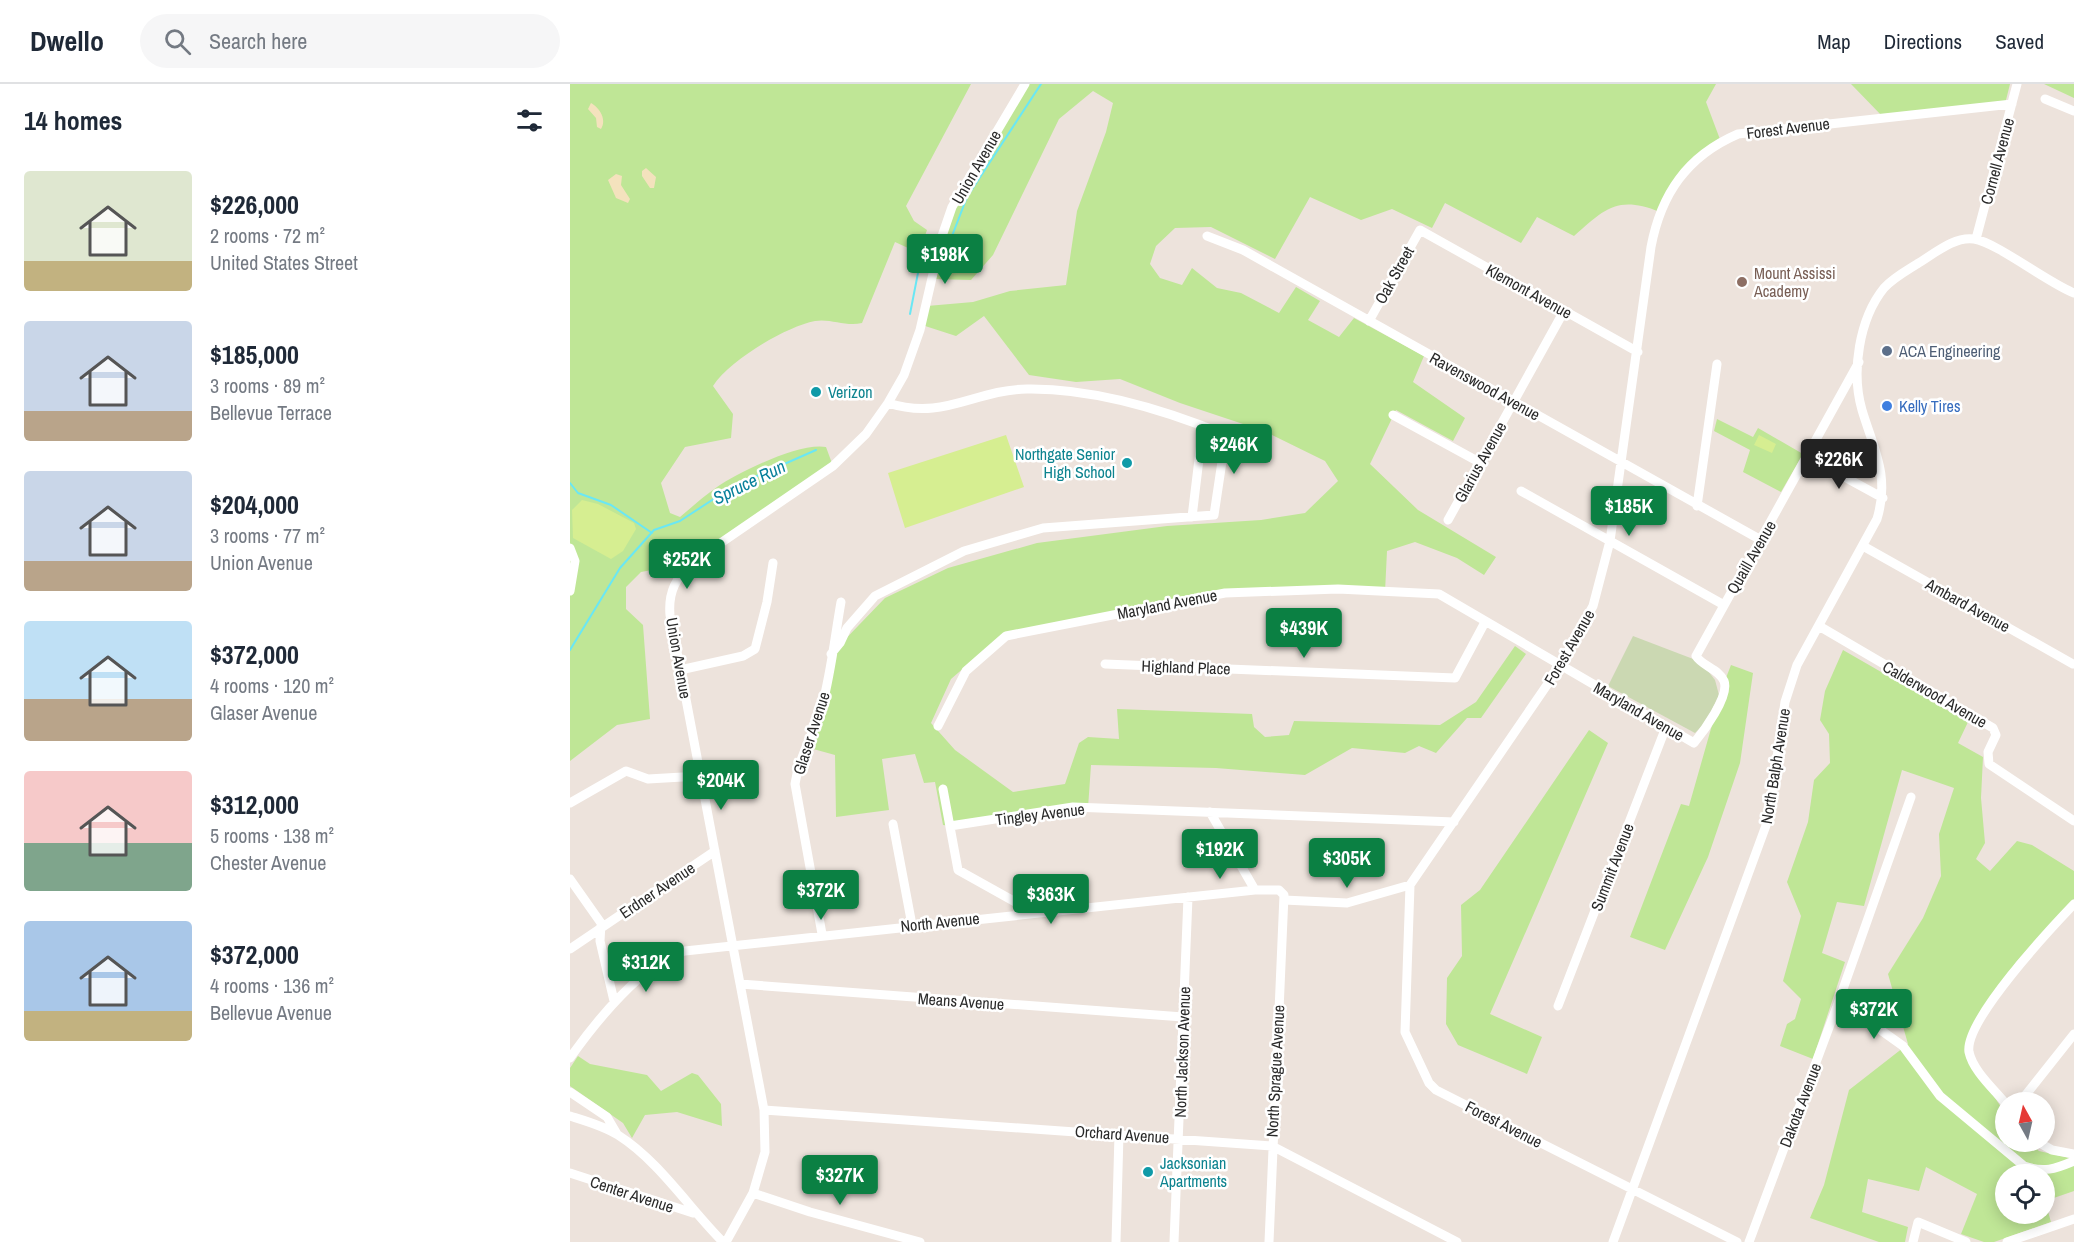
<!DOCTYPE html>
<html lang="en">
<head>
<meta charset="utf-8">
<style>
  :root { --surface:#fff; --page:#f6f6f7; --text:#1f2937; --muted:#747a83; --line:#e0e1e3; --accent:#0b8043 }
  body { margin:0; font-family:"Archivo Narrow",sans-serif; background:var(--page); color:var(--text); height:100vh; display:flex; flex-direction:column; font-size:22px; white-space:nowrap }
  * { box-sizing:border-box; margin:0 }
  p { font-size:20px; color:var(--muted) }
  .icon { flex:none; width:33px; height:33px; fill:none; stroke:currentColor; stroke-width:2; stroke-linecap:round; stroke-linejoin:round }
  .map { position:relative; flex:1; overflow:hidden }
  .drawer { display:flex; flex-direction:column; background:var(--surface); width:570px }
  .drawer>* { flex:none }
  .needle { width:39px; rotate:352deg }
  .tools { position:absolute; left:1425px; top:1008px; display:grid; gap:12px }
  .tools a { display:grid; place-items:center; width:60px; height:60px; border-radius:50%; background:var(--surface); box-shadow:0 3px 15px #0003; font-size:30px }
  .price { position:absolute; translate:-50% -51px; padding:0 14px; border-radius:6px; background:var(--accent); color:#fff; font-size:20px; line-height:39px; filter:drop-shadow(0 2px 3px #0008) }
  .price::after { content:''; position:absolute; left:50%; top:36px; width:18px; height:14px; margin-left:-9px; background:inherit; clip-path:polygon(0 0,100% 0,50% 100%) }
  .price.active { background:#222; color:#fff }
  ul { padding:0; list-style:none }
  li { display:flex; align-items:center; gap:18px; height:150px; padding:0 24px }
  li span { display:grid; place-items:center; flex:none; width:168px; height:120px; border-radius:6px; color:#555 }
  li>.icon { margin-inline-start:auto }
  span .icon { width:72px; height:72px; fill:#fffc; stroke-width:1 }
  li b { font-size:26px }
  h2 { display:flex; justify-content:space-between; align-items:center; height:72px; padding:0 24px; font-size:26px }
  header { display:flex; align-items:center; gap:36px; box-sizing:border-box; height:84px; padding:0 30px; background:var(--surface); border-bottom:2px solid var(--line) }
  header strong { font-size:28px }
  nav { display:flex; gap:33px; margin-inline-start:auto; font-size:21px }
  .search { width:420px; height:54px; background:var(--page); display:flex; align-items:center; gap:15px; box-sizing:border-box; padding:0 21px; border-radius:33px; color:var(--muted); font-size:22px }
  main { display:flex; flex:1; min-height:0 }
  .map>svg:first-child { display:block }
  .green { fill:#bfe696; fill-rule:evenodd }
  .sand { fill:#f4e2bd }
  .cemetery { fill:#cbd8b2 }
  .pitch { fill:#d6ee91 }
  .lines { fill:none; stroke-linecap:round; stroke-linejoin:round }
  .stream { stroke:#6ae7f4; stroke-width:2 }
  .minor { stroke:#fff; stroke-width:9 }
  .education-dot { fill:#8d6e63; stroke:#fff; stroke-width:2 }
  .service-dot { fill:#5c6f8a; stroke:#fff; stroke-width:2 }
  .culture-dot { fill:#0f9aa8; stroke:#fff; stroke-width:2 }
  .shop-dot { fill:#3f7fe0; stroke:#fff; stroke-width:2 }
  .labels { text-anchor:middle; dominant-baseline:central; stroke-width:5; stroke-linejoin:round; paint-order:stroke }
  .street-label { font-size:16px; fill:#2a2a2a; stroke:#fff }
  .education-label { font-size:16px; fill:#785e54; stroke:#fff; text-anchor:start }
  .service-label { font-size:16px; fill:#4e5e75; stroke:#fff; text-anchor:start }
  .culture-label { font-size:16px; fill:#0d838f; stroke:#fff; text-anchor:start }
  .shop-label { font-size:16px; fill:#366cbe; stroke:#fff; text-anchor:start }
  .water-label { font-size:18px; font-style:italic; fill:#08809b; stroke:#fff }
</style>
</head>
<body>
<header>
<strong>Dwello</strong>
<div class="search"><svg class="icon" aria-label="search" viewBox="0 0 24 24"><circle cx="10" cy="10" r="6"/><path d="M15 15l6 6"/></svg>Search here</div>
<nav><a>Map</a><a>Directions</a><a>Saved</a></nav>
</header>
<main>
<section class="drawer">
<h2>14 homes<svg class="icon" aria-label="filters" viewBox="0 0 24 24"><path d="M4 7h16M4 17h16"/><circle cx="9" cy="7" r="2"/><circle cx="15" cy="17" r="2"/></svg></h2>
<ul>
<li><span style="background:linear-gradient(#dfe7d0 75%,#c2b280 0)"><svg class="icon" aria-label="home" viewBox="0 0 24 24"><path d="M3 11l9-7 9 7M6 9v11h12V9"/></svg></span><div><b>$226,000</b><p>2 rooms · 72 m²</p><p>United States Street</p></div></li>
<li><span style="background:linear-gradient(#c9d6e8 75%,#b9a48a 0)"><svg class="icon" aria-label="home" viewBox="0 0 24 24"><path d="M3 11l9-7 9 7M6 9v11h12V9"/></svg></span><div><b>$185,000</b><p>3 rooms · 89 m²</p><p>Bellevue Terrace</p></div></li>
<li><span style="background:linear-gradient(#c9d6e8 75%,#b9a48a 0)"><svg class="icon" aria-label="home" viewBox="0 0 24 24"><path d="M3 11l9-7 9 7M6 9v11h12V9"/></svg></span><div><b>$204,000</b><p>3 rooms · 77 m²</p><p>Union Avenue</p></div></li>
<li><span style="background:linear-gradient(#bfe0f5 65%,#b9a48a 0)"><svg class="icon" aria-label="home" viewBox="0 0 24 24"><path d="M3 11l9-7 9 7M6 9v11h12V9"/></svg></span><div><b>$372,000</b><p>4 rooms · 120 m²</p><p>Glaser Avenue</p></div></li>
<li><span style="background:linear-gradient(#f6c9c9 60%,#7fa58c 0)"><svg class="icon" aria-label="home" viewBox="0 0 24 24"><path d="M3 11l9-7 9 7M6 9v11h12V9"/></svg></span><div><b>$312,000</b><p>5 rooms · 138 m²</p><p>Chester Avenue</p></div></li>
<li><span style="background:linear-gradient(#a9c7e8 75%,#c2b280 0)"><svg class="icon" aria-label="home" viewBox="0 0 24 24"><path d="M3 11l9-7 9 7M6 9v11h12V9"/></svg></span><div><b>$372,000</b><p>4 rooms · 136 m²</p><p>Bellevue Avenue</p></div></li>
</ul>
</section>
<div class="map">
<svg width="1504" height="1158" viewBox="0 0 1504 1158">
  <rect width="100%" height="100%" fill="#ede3dc"/>
  <path class="green" d="M0,0H401L336,122L344,137L357,146L349,169L325,158L292,239C276,243 260,234 245,237C215,243 160,276 143,302L163,330L161,354L115,363L91,399L100,429L110,433C122,423 134,412 147,403C169,388 230,358 256,363L263,382L123,478L106,461L88,475L87,485L71,488L56,503V525L73,541L80,635L47,641L0,677Z
    M455,0H1146L1136,18L1151,58L1121,79L1090,128C1047,111 1035,125 1004,152L967,133L951,159L875,119L862,144L822,125L791,136L740,113L705,175L641,143L605,144L586,162L580,180L590,194L612,201L622,184L647,204L671,209L709,229L726,203L750,217L738,236L769,253L784,234L854,272L843,298L895,334L883,357L826,326L800,380L848,426L926,473L914,491L887,474L845,458L817,467L815,508L655,509L432,551L381,595L361,639L385,666L443,708L495,700L509,659L518,653L549,655L547,625L682,630L684,643L695,653L719,651L724,637L870,641L906,618L945,562L956,570L911,634H897L866,669L849,662L835,669L782,664L735,691L646,684L521,681L518,724L380,742L373,741L365,698L354,699L345,670L312,675L319,726L266,733L265,671L236,663L242,652L261,570L315,514L378,484L467,459L597,442L691,436L735,429L768,397L755,377L694,347L610,319L550,295L506,298L459,291L414,232L386,252L352,241L357,222L403,218L440,207L496,201L507,127L536,48L543,19L523,7L489,35L423,171L401,196L362,195L382,123Z
    M1281,0H1440L1435,20L1313,33Z
    M1474,0H1504V14Z
    M1147,335L1183,353L1188,344L1233,370L1211,408L1173,388L1180,366L1144,347Z
    M1273,566L1398,638L1388,659L1413,673L1411,714L1415,759L1406,775L1420,787L1447,757L1462,761L1504,787V815L1446,878L1406,940L1396,970L1435,1029L1436,1058H1459L1469,1067L1504,1075V1107L1475,1117L1481,1138L1424,1158H1414L1391,1150L1407,1110L1356,1083L1349,1107L1298,1095L1292,1128L1338,1143L1335,1158H1309L1240,1134L1254,1101L1279,1006L1338,960L1318,890L1353,834L1371,792L1369,750L1384,704L1332,686L1294,822L1267,818L1252,869L1275,878L1243,975L1210,962L1217,940L1225,935L1231,915L1213,897L1231,832L1217,798L1238,738L1244,696L1260,679L1259,650L1250,636L1255,607ZM1436,1090H1474V1130H1436Z
    M1161,581L1183,589L1170,679L1138,773L1095,866L1060,853L1111,720L1119,722L1154,599Z
    M1019,646L1038,659L920,930L972,953L957,990L888,961L876,940L877,894L892,872L891,821L910,806Z
    M8,972L20,980L77,991L91,1007L122,989L128,991L151,1020L152,1042L107,1028L75,1031L62,1054L53,1039L0,1002V984Z"/>
  <path class="sand" d="M21,19C30,24 37,36 31,45L27,43L26,34L18,25Z
    M76,84L86,93L84,104H80L72,92V87Z
    M46,90L52,92L51,101L60,115L58,119L46,114L38,96Z"/>
  <path class="cemetery" d="M1063,552L1131,578L1145,596L1149,611L1136,638L1125,649L1038,602Z"/>
  <path class="pitch" d="M436,351L454,403L335,444L318,389Z
    M1189,351L1206,360L1202,369L1184,361Z
    M12,416L28,420L64,439L66,445L53,467L41,475L3,454L2,426Z"/>
  <g class="lines">
    <path class="stream" d="M377,155L382,152L397,113L471,0
      M340,230L354,158L366,155
      M0,399L8,409L41,421L82,449
      M0,566L50,484L84,446L110,437L162,403L246,366"/>
    <path class="minor" d="M1475,15L1504,27
      M637,152L673,166L1191,456
      M1406,155L1447,0
      M799,237L850,146L1068,268
      M823,331L909,378
      M1238,373L1313,414
      M951,407L1154,521
      M1127,422L1147,280
      M622,433L633,342
      M878,436L994,227
      M1293,462L1503,580
      M0,464L5,477L0,507
      M1249,542L1423,644L1426,651L1418,668L1419,680L1504,737
      M261,570L270,559L277,544L305,512L394,467L473,444L644,431L656,351C595,326 523,304 457,305C403,306 374,337 318,319
      M535,580L885,594L915,538
      M110,586L173,572L185,565L197,518L203,479
      M368,642L396,587L436,552L655,509L768,505L869,510L1124,659C1133,648 1160,612 1154,597C1149,585 1132,582 1126,572L1289,278
      M373,705L388,786L465,829
      M0,719L56,687L78,695L130,692
      M640,728L685,806H709L714,811L699,1158
      M323,740L342,841
      M380,742L503,723L884,738
      M0,795L31,839L30,857L44,917
      M714,816L777,819L840,801
      M252,850L225,700C229,672 244,650 252,622C261,589 265,552 271,518
      M0,865L145,767
      M170,900L613,933
      M988,922L1096,643
      M1267,922L1291,932L1333,962L1370,1012L1454,1082C1474,1089 1485,1085 1504,1077
      M0,974C24,940 73,878 115,867L685,806
      M0,1008L37,1033L47,1050
      M1450,1018L1504,950
      M1436,1020C1424,1005 1403,987 1399,968C1394,937 1481,844 1504,820
      M194,1026L702,1062L887,1158
      M0,1032C16,1037 34,1042 48,1051C89,1077 119,1124 153,1158
      M1468,1058L1482,1066L1504,1070
      M0,1089L123,1129
      M183,1109L240,1128L350,1158
      M156,1158L183,1109L195,1068L194,1026L100,531C98,508 106,493 123,478L263,382L296,350L318,319L334,291L350,246L371,155L382,123L455,0
      M546,1158L549,1050
      M604,1158L618,813
      M1043,1158L1198,736L1215,618L1227,581L1307,435C1320,392 1304,366 1292,326C1281,288 1289,235 1314,204C1323,194 1336,187 1347,180C1364,170 1384,152 1404,155C1426,158 1478,199 1504,209
      M1167,1158L866,1006L859,999L835,948L840,801L990,582L1023,522L1040,457L1081,163C1091,110 1117,72 1168,50L1442,20
      M1179,1158L1267,922L1341,713
      M1343,1158L1348,1138L1396,1158
      M1437,1158L1504,1135"/>
  </g>
  <circle class="education-dot" cx="1172" cy="198" r="6"/>
  <circle class="service-dot" cx="1317" cy="267" r="6"/>
  <g class="culture-dot">
    <circle cx="246" cy="308" r="6"/>
    <circle cx="557" cy="379" r="6"/>
    <circle cx="578" cy="1088" r="6"/>
  </g>
  <circle class="shop-dot" cx="1317" cy="322" r="6"/>
  <g class="labels">
    <g class="street-label">
      <text transform="translate(1218 44) rotate(-7)">Forest Avenue</text>
      <text transform="translate(1427 77) rotate(-75)">Cornell Avenue</text>
      <text transform="translate(406 83) rotate(-60)">Union Avenue</text>
      <text transform="translate(824 191) rotate(-61)">Oak Street</text>
      <text transform="translate(959 207) rotate(29)">Klemont Avenue</text>
      <text transform="translate(915 302) rotate(29)">Ravenswood Avenue</text>
      <text transform="translate(910 378) rotate(-61)">Glarius Avenue</text>
      <text transform="translate(1181 473) rotate(-60)">Quaill Avenue</text>
      <text transform="translate(597 520) rotate(-11)">Maryland Avenue</text>
      <text transform="translate(1398 521) rotate(29)">Ambard Avenue</text>
      <text transform="translate(999 563) rotate(-60)">Forest Avenue</text>
      <text transform="translate(109 574) rotate(80)">Union Avenue</text>
      <text transform="translate(616 583) rotate(2)">Highland Place</text>
      <text transform="translate(1365 610) rotate(30)">Calderwood Avenue</text>
      <text transform="translate(1069 627) rotate(30)">Maryland Avenue</text>
      <text transform="translate(241 649) rotate(-72)">Glaser Avenue</text>
      <text transform="translate(1205 682) rotate(-81)">North Balph Avenue</text>
      <text transform="translate(470 730) rotate(-7)">Tingley Avenue</text>
      <text transform="translate(1042 783) rotate(-69)">Summit Avenue</text>
      <text transform="translate(87 806) rotate(-34)">Erdner Avenue</text>
      <text transform="translate(370 838) rotate(-6)">North Avenue</text>
      <text transform="translate(391 917) rotate(4)">Means Avenue</text>
      <text transform="translate(612 968) rotate(-88)">North Jackson Avenue</text>
      <text transform="translate(705 987) rotate(-87)">North Sprague Avenue</text>
      <text transform="translate(1230 1021) rotate(-69)">Dakota Avenue</text>
      <text transform="translate(934 1040) rotate(27)">Forest Avenue</text>
      <text transform="translate(552 1050) rotate(4)">Orchard Avenue</text>
      <text transform="translate(62 1110) rotate(18)">Center Avenue</text>
    </g>
    <g class="education-label">
      <text x="1184" y="189">Mount Assissi<tspan x="1184" dy="18">Academy</tspan></text>
    </g>
    <g class="service-label">
      <text x="1329" y="267">ACA Engineering</text>
    </g>
    <g class="culture-label">
      <text x="258" y="308">Verizon</text>
      <text x="545" y="370" text-anchor="end">Northgate Senior<tspan x="545" dy="18">High School</tspan></text>
      <text x="590" y="1079">Jacksonian<tspan x="590" dy="18">Apartments</tspan></text>
    </g>
    <g class="shop-label">
      <text x="1329" y="322">Kelly Tires</text>
    </g>
    <g class="water-label">
      <text transform="translate(179 398) rotate(-26)">Spruce Run</text>
    </g>
  </g>
</svg>
<div class="tools">
<a><svg class="needle" viewBox="-14 -14 28 28"><path d="M0-13l5 13h-10z" fill="#e53935"/><path d="M0 13l5-13h-10z" fill="#747a83"/></svg></a>
<a><svg class="icon" aria-label="locate" viewBox="0 0 24 24"><circle cx="12" cy="12" r="6"/><path d="M12 2v4M12 18v4M2 12h4M18 12h4"/></svg></a>
</div>
<b class="price" style="left:375px;top:201px">$198K</b>
<b class="price" style="left:664px;top:391px">$246K</b>
<b class="price active" style="left:1269px;top:406px">$226K</b>
<b class="price" style="left:1059px;top:453px">$185K</b>
<b class="price" style="left:117px;top:506px">$252K</b>
<b class="price" style="left:734px;top:575px">$439K</b>
<b class="price" style="left:151px;top:727px">$204K</b>
<b class="price" style="left:650px;top:796px">$192K</b>
<b class="price" style="left:777px;top:805px">$305K</b>
<b class="price" style="left:251px;top:837px">$372K</b>
<b class="price" style="left:481px;top:841px">$363K</b>
<b class="price" style="left:76px;top:909px">$312K</b>
<b class="price" style="left:1304px;top:956px">$372K</b>
<b class="price" style="left:270px;top:1122px">$327K</b>
</div>
</main>
</body>
</html>
